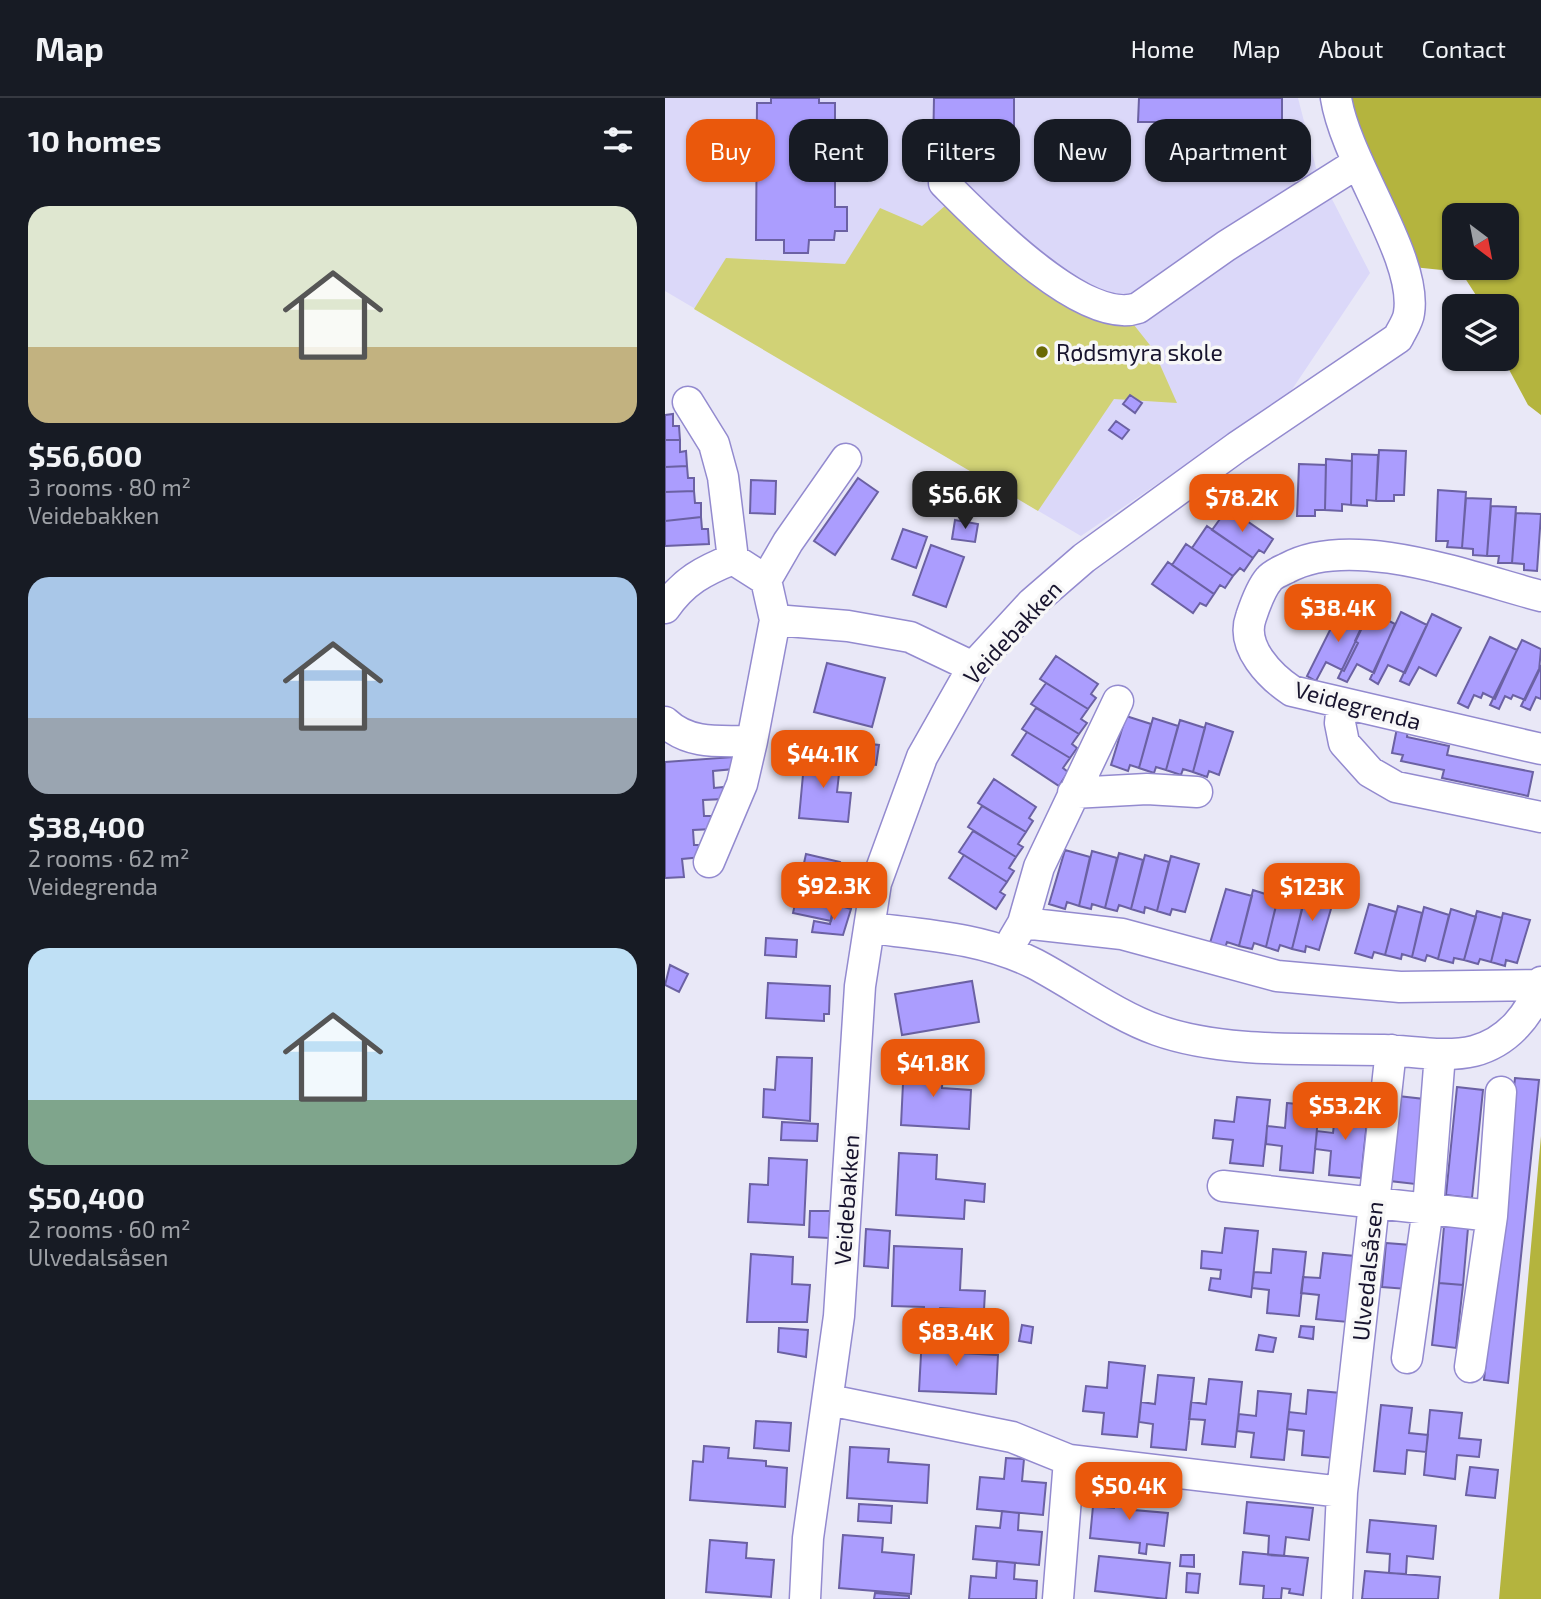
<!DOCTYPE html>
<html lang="en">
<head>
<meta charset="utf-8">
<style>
  :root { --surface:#171b24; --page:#20242c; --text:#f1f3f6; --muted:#9ea1a6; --line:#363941; --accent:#ea580c }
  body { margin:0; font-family:"Exo 2",sans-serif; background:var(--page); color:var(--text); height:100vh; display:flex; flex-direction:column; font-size:26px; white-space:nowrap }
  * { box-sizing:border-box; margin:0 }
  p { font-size:23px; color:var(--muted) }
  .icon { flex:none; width:38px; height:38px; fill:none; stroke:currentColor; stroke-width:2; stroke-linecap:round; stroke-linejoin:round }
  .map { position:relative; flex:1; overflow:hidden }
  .drawer { display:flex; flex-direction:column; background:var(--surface); width:665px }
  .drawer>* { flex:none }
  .banner { position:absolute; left:21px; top:21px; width:665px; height:63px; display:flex; gap:14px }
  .needle { width:46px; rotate:148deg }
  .fabs { position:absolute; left:777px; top:105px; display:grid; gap:14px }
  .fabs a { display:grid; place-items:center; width:77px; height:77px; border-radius:14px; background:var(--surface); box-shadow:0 2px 5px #0004; font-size:35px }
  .price { position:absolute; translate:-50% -60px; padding:0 16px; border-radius:14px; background:var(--accent); color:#fff; font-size:23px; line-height:46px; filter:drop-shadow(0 2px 4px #0008) }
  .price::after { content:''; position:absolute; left:50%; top:42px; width:21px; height:16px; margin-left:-10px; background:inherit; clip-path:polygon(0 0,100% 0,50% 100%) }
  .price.on { background:#222; color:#fff }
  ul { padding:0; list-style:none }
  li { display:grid; align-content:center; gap:14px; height:371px; padding:0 28px }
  li span { display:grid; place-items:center; height:217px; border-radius:21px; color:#555 }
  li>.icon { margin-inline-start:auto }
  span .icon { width:126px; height:126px; fill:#fffc; stroke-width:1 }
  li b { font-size:30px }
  h2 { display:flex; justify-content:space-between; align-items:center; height:84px; padding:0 28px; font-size:30px }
  .tag { padding:0 24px; border-radius:21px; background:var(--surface); box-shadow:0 2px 5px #0004; font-size:24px; line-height:63px }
  .tag.on { background:var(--accent); color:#fff }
  header { display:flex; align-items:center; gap:42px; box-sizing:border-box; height:98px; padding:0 35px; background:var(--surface); border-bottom:2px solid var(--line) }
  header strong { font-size:33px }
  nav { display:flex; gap:38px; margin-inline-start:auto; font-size:24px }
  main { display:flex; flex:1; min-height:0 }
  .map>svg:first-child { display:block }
  .built { fill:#dbd8f9 }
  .green { fill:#d1d276 }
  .forest { fill:#b4b43e; fill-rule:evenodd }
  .building { fill:#ab9dfe; stroke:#6b61a3; stroke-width:2 }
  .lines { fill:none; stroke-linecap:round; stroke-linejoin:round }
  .minor-casing { stroke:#938acf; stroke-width:33 }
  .minor { stroke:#fff; stroke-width:30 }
  .poi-dot { fill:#696904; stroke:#f7f7f7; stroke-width:2.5 }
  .labels { text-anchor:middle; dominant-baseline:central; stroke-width:7; stroke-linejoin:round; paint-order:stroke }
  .poi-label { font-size:23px; fill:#18142e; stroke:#f7f7f7; text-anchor:start }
  .street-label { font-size:23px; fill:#18142e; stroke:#f7f7f7 }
</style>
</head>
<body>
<header>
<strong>Map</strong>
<nav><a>Home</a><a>Map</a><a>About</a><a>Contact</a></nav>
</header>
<main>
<section class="drawer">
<h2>10 homes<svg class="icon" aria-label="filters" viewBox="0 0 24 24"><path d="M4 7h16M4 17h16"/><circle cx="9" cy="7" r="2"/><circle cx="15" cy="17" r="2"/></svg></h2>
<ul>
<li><span style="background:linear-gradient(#dfe7d0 65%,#c2b280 0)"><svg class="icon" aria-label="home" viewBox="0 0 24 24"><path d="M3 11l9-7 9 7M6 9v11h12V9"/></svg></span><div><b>$56,600</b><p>3 rooms · 80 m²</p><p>Veidebakken</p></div></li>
<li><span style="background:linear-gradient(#a9c7e8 65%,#9aa5b1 0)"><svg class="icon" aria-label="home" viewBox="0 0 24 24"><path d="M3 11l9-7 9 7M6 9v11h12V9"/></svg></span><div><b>$38,400</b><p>2 rooms · 62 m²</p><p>Veidegrenda</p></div></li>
<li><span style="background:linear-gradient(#bfe0f5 70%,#7fa58c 0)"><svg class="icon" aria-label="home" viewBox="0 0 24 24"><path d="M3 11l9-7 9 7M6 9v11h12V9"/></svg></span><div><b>$50,400</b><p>2 rooms · 60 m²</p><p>Ulvedalsåsen</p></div></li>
</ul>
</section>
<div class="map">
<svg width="876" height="1501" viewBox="0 0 876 1501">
  <rect width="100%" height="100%" fill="#e9e8f7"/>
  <path class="built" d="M0,0H633L651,70L705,175L624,296L416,438L0,193Z"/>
  <path class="green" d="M281,107L454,208L488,251L512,305L449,301L373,413L29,211L61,160L180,166L215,110L257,128Z"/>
  <path class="forest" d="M680,0H876V317L863,307L841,266L842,208H818L796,174L748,169ZM789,117H842V170H789Z
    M876,1038V1501H834Z"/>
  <path class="building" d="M106,0H154V5H170V109H182V133H170L169,142H144L143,155H119V142H91L92,5H106Z
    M269,0H349V54H268Z
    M474,0H617V48L533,47V41H526V24H473Z
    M465,297L477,305L470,315L458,306Z
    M8,316V328H14L15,342H0V317Z
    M451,323L464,332L457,341L444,332Z
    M0,342H15V354L21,353L22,368L0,369Z
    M714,352L741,353L739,397H729V403H711Z
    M687,356L713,357L711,403L702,402V408L686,407Z
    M661,361L687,363L686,407L677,406V413L660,412Z
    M634,366L661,367L660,412H650V418H632Z
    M22,368L23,380H29V393L0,394V369Z
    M193,380L213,394L170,457L149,443Z
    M86,382L111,383L110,416L85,415Z
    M773,392L801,394L797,450L782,449L783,443H771Z
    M29,393L30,405H36V419L0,423V394Z
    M801,400L826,401L822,458L808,457V451L797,450Z
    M826,408L851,409L847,465H833L834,458H822Z
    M563,410L608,441L599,455L594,452L588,460L547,432Z
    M851,415L876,416L872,473L859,472V466L847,465Z
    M36,419L37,431H43L44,446L0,448V423Z
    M290,422L313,426L310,444L287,441Z
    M542,428L588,460L579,473L575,470L568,478L527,450Z
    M238,431L262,439L251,470L227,461Z
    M521,446L568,478L560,490L555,487L549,496L507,467Z
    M266,447L299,459L281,509L248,497Z
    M503,464L549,496L541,508L535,505L528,515L487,486Z
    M675,512L699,524L690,543L693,545L679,573L661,564L651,583L642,578Z
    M705,513L730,526L709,575L692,566L682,584L673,580Z
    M736,514L762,527L740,575L723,567L713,586L705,581Z
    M767,516L796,530L771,578L754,569L744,587L735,583Z
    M825,539L852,552L830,601L818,595L816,600L809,597L803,610L793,605Z
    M857,542L876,551L874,573L860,602L848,597L846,601L840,598L834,611L825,607Z
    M391,558L433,586L426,596L431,600L423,611L375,581Z
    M162,565L220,580L207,629L149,614Z
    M876,567V601L871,599L865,612L856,608Z
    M381,585L423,611L416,621L422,625L414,636L366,606Z
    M371,610L414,636L407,646L412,650L405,660L357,631Z
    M461,618L486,626L474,670L465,667L463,673L446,667Z
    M488,620L513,628L501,672L491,669L489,675L474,670Z
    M515,622L540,630L528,674L518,671L516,677L501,672Z
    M541,625L568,634L554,677L544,673L542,679L528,674Z
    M732,630L743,632L742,639L784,648L782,657L868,674L863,698L777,680L779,672L736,663L738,657L727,655Z
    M362,634L405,660L398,670L403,674L394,688L347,657Z
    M186,644L214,647L211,667L184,664Z
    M140,655L176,658L172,694L186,695L183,724L134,720Z
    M68,659L69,671L48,673L49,690L58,689L59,701L38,702L39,718H47L48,731L28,732L29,747H38V759L17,761L19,779L0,780V664Z
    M329,681L371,709L364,720L368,723L361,734L313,705Z
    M317,708L361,734L353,746L358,749L351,759L303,729Z
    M308,733L351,759L344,770L349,773L342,784L294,754Z
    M400,752L425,759L414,808L402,804L400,811L384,806Z
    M427,753L452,760L440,810L427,806L426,811L414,808Z
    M454,755L478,762L466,811L454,807L452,813L440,810Z
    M141,756L175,764L170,789L174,795L166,823L128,815Z
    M299,757L342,784L335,794L340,797L331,811L284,780Z
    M480,757L504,764L492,813L480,809L479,815L466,811Z
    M506,758L534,766L520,814L507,811L505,817L492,813Z
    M561,791L587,798L574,848L562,844L560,850L545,845Z
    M588,792L613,800L601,849L589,845L587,851L574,848Z
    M614,795L639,802L627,851L615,847L613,853L601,849Z
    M641,796L668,804L654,852L641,848L640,854L627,851Z
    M169,806L186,811L178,837L147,834L149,823L165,826Z
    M704,806L731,814L720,857L709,854L707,860L690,855Z
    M733,808L757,815L747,859L737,856L736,861L720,857Z
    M759,809L784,817L773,861L762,857L760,863L747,859Z
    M786,811L811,819L799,862L789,860L788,865L773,861Z
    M812,813L837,820L826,864L815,861L813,866L799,862Z
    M838,815L865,822L852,865L841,862L840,868L826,864Z
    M101,840L132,842L131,859L100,857Z
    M5,867L23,876L14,894L0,887Z
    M307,883L314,924L237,937L230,896Z
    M103,885L165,888L164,916H159V923L101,920Z
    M112,959L147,960L145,1023L98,1019L99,991L110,992Z
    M239,964L278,966L277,990L306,992L304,1031L236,1027Z
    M850,980L874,982L843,1285L819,1282Z
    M792,989L818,992L807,1100L781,1097Z
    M733,998L759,1001L750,1086L725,1083Z
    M572,999L605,1002L598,1068L565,1065L568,1042L548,1040L550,1022L569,1024Z
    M622,1005L654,1008L648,1075L615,1072L617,1048L601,1046L602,1028L620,1030Z
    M665,1011L703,1014L696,1080L664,1077L666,1053L650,1051L652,1033L668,1035L669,1026H664Z
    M117,1024L153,1026L152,1043L116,1042Z
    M234,1055L272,1057L271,1081L320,1086L319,1104L300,1102L299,1121L231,1117Z
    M104,1060L142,1062L139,1127L83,1124L85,1086L103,1087Z
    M145,1113H165L164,1140L144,1139Z
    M779,1128L803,1130L798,1187L774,1185Z
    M560,1130L593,1133L586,1199L544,1192L546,1180L555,1181L556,1172L536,1170L537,1153L557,1155Z
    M201,1131L225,1133L223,1170L199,1168Z
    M721,1145L746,1147L742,1191L717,1189Z
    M229,1148L297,1151L295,1192L320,1193L319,1212L275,1210L274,1214L259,1213V1209L227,1208Z
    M608,1151L641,1154L634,1218L602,1215L604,1192L587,1190L589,1174L606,1175Z
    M658,1155L690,1158L683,1224L651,1221L654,1197L636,1195L638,1179L655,1180Z
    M86,1156L128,1159L127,1186L145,1187L142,1224H82Z
    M774,1185L798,1187L791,1250L767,1247Z
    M357,1227L368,1229L366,1245L354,1243Z
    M636,1228L649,1229L648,1241L634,1239Z
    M114,1230L143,1232L141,1259L113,1254Z
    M594,1237L611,1240L608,1254L591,1252Z
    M257,1238L296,1240L295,1255L333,1257L331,1296L254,1293Z
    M444,1264L480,1268L472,1339L437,1336L439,1315L418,1313L421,1288L442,1290Z
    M493,1277L529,1280L521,1352L486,1349L488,1326L474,1324L476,1304L490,1306Z
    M544,1281L577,1284L570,1349L537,1346L540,1322L524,1321L526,1304L541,1306Z
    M643,1292L676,1295L669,1360L637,1357L639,1333L622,1331L624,1314L641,1316Z
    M593,1293L626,1296L619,1362L586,1359L589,1335L572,1333L574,1316L591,1318Z
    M716,1307L747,1310L744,1335L763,1337L761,1354L742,1352L740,1376L709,1373Z
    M765,1312L797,1315L794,1340L816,1342L814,1359L792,1357L790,1381L759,1377Z
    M91,1323L126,1325L124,1353L89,1350Z
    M39,1348L64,1350L63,1360L101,1363V1368L122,1370L120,1409L25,1402L28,1363L38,1364Z
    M185,1349L224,1351L223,1364L264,1367L262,1405L182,1400Z
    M341,1360L359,1361L357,1383L381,1385L378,1417L312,1411L315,1379L339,1381Z
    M805,1369L833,1372L830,1400L801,1397Z
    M451,1389L471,1391L469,1412L503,1415L499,1448L482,1446L481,1456L474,1455L475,1445L425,1440L428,1408L449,1410Z
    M582,1404L648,1410L644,1442L621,1439L619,1458L603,1457L604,1438L579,1435Z
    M194,1406L227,1408L226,1425L193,1423Z
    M337,1413L354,1415L353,1432L377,1434L374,1467L308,1461L311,1428L335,1430Z
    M705,1422L771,1428L768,1461L742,1458L741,1476L724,1475L725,1456L702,1454Z
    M178,1437L218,1440L217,1454L249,1457L246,1496L174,1490Z
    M45,1442L82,1445L81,1460L109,1462L106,1499L41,1494Z
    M578,1454L643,1460L638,1497L624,1495L625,1491L617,1490L616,1501H598L599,1488L575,1486Z
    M516,1457H529V1469L515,1468Z
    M434,1458L505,1465L501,1501L430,1493Z
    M332,1463L350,1465L349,1481L372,1483L371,1501H304L306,1478L331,1480Z
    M700,1473L775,1479L773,1501H697Z
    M522,1475L535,1476L533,1495L521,1494Z
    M210,1495L244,1498V1501H209Z"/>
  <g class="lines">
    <g class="minor-casing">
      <path id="minor" d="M279,85C315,121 419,229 473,210L561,148L691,66
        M23,304L49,346L58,379L68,461
        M101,482L123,444L181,361
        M876,498C807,480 687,434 622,470C616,473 608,476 604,481C596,490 590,507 586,519C575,549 606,579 627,593L876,651
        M0,510C19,483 38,473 68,461L101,482L110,522L87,643C55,643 24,647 0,624
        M110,522L183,528L245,539L308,569
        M677,605L675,625L679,645L705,674L731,689L876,719
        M408,695L482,691L532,694
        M44,764L77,686L87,643
        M358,825L457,836L612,878L735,889L875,887
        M205,830C261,837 319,840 370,866C408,886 452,918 492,932C559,956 648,950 719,952C748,953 780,960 809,953C843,944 866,916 876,884
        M348,842L358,825L374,769L453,603
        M558,1088L827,1118
        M742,1260L763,1110L775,956
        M805,1269L827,1118L836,994
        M164,1302L347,1339L404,1362L677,1394
        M140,1501L143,1440L174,1218L195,888L211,785L257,659L308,569L367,505L419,460L572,349L733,240C736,233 743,224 744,215C753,160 681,64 671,0
        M393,1501L404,1362
        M672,1501L677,1394L726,952"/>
    </g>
    <use href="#minor" class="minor"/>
  </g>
  <circle class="poi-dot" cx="377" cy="254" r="7"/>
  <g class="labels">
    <g class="poi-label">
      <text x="391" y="254">Rødsmyra skole</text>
    </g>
    <g class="street-label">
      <text transform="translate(347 534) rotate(-47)">Veidebakken</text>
      <text transform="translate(693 607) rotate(15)">Veidegrenda</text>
      <text transform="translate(181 1102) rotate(-86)">Veidebakken</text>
      <text transform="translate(702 1173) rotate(-84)">Ulvedalsåsen</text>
    </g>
  </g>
</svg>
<div class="fabs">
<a><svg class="needle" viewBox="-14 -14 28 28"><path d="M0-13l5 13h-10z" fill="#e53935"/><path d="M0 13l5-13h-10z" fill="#9ea1a6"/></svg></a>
<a><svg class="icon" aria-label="layers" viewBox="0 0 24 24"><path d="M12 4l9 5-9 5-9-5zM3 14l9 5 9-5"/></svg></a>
</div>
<b class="price on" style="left:300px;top:433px">$56.6K</b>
<b class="price" style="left:577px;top:436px">$78.2K</b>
<b class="price" style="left:673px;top:546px">$38.4K</b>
<b class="price" style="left:158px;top:692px">$44.1K</b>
<b class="price" style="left:169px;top:824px">$92.3K</b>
<b class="price" style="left:647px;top:825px">$123K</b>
<b class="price" style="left:268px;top:1001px">$41.8K</b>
<b class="price" style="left:680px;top:1044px">$53.2K</b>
<b class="price" style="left:291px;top:1270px">$83.4K</b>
<b class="price" style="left:464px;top:1424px">$50.4K</b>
<div class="banner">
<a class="tag on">Buy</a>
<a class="tag">Rent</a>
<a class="tag">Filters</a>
<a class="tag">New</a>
<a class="tag">Apartment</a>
</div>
</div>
</main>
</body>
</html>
